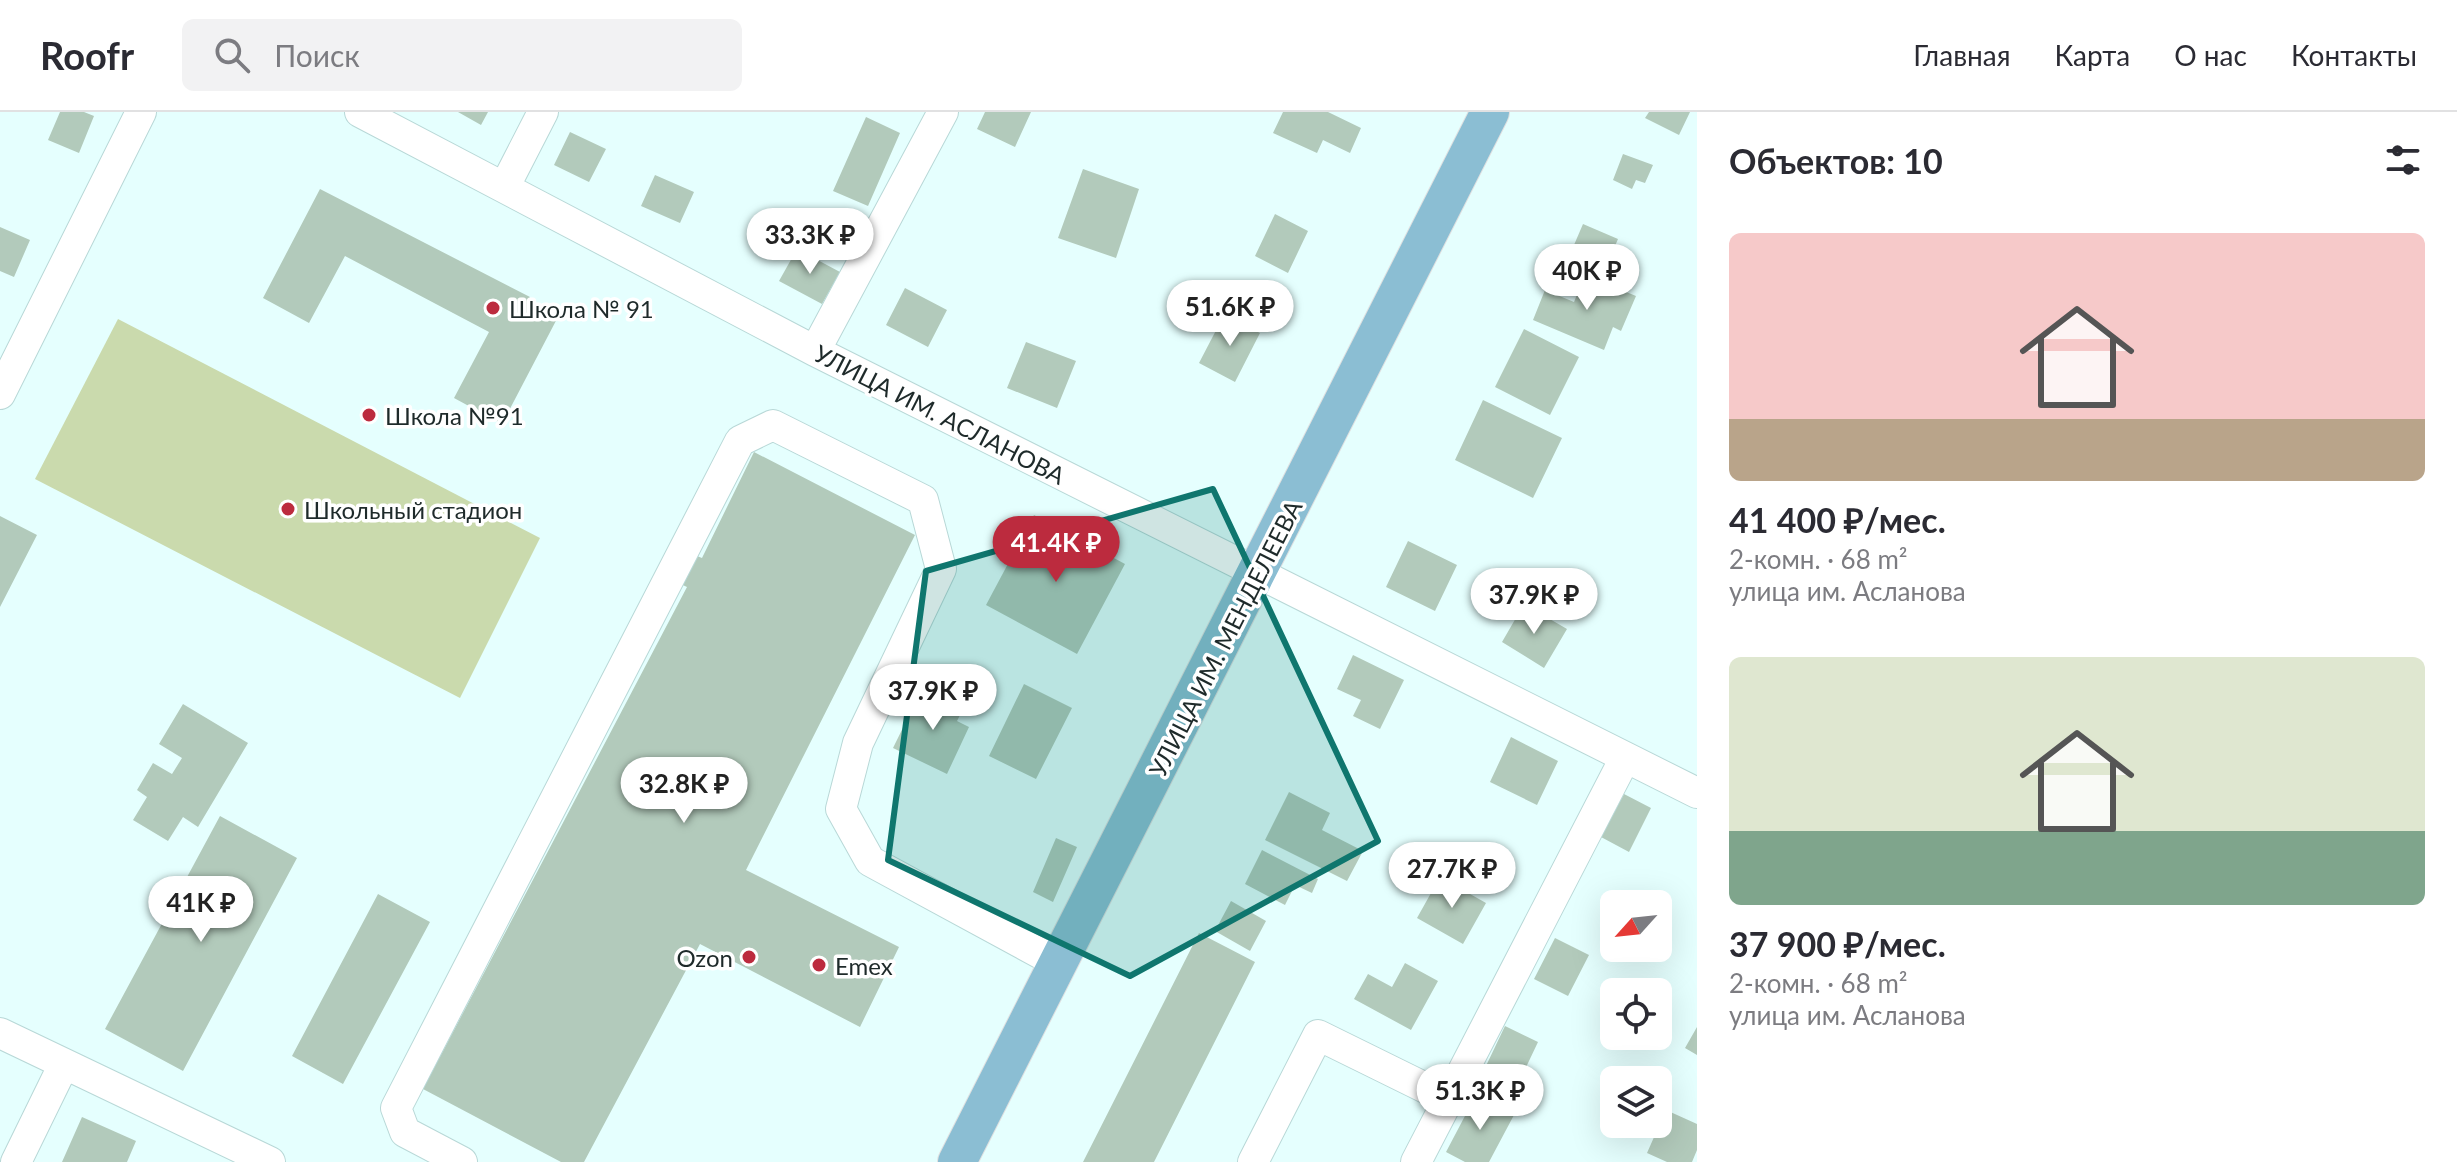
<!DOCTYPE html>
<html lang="ru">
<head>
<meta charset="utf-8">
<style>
  :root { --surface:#fff; --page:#f2f2f3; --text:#2b2b33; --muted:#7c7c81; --line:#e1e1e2; --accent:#bc2b3e }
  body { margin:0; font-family:Lato,sans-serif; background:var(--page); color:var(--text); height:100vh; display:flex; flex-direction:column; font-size:30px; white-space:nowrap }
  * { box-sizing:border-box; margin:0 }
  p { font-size:26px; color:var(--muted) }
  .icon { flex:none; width:44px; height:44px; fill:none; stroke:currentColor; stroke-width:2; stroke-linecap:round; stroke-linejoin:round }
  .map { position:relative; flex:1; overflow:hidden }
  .sheet { display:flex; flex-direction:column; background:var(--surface); width:760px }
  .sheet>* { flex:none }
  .needle { width:52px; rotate:243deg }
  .buttons { position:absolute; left:1600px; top:778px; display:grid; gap:16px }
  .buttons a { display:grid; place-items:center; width:72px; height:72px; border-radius:12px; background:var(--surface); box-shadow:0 8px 32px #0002; font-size:40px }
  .price { position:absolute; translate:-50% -68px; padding:0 18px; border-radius:28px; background:#fff; color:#222; font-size:26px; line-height:52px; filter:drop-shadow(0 2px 4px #0008) }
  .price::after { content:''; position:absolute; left:50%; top:48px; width:24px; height:18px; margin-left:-12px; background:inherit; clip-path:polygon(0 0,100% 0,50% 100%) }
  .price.on { background:var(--accent); color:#fff }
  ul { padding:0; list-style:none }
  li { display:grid; align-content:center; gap:16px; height:424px; padding:0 32px }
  li span { display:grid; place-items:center; height:248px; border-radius:12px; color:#555 }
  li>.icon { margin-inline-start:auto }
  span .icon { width:144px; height:144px; fill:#fffc; stroke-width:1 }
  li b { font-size:34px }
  h2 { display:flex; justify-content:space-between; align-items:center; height:96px; padding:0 32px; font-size:34px }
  header { display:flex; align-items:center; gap:48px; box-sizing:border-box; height:112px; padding:0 40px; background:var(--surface); border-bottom:2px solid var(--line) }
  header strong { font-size:38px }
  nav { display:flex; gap:44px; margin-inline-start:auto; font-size:28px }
  .search { width:560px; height:72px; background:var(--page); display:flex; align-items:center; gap:20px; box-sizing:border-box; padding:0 28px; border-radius:12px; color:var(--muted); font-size:30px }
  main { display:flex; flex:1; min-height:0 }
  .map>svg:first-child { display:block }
  .green { fill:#cadaad }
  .building { fill:#b2cabb }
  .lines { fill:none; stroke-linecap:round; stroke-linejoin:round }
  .minor-casing { stroke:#b8d8d7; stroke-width:32 }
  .major-casing { stroke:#e0e1e1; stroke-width:40 }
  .minor { stroke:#fff; stroke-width:30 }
  .major { stroke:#8bbed3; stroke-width:38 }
  .marked { fill:#0f766e; fill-opacity:0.2; stroke:#0f766e; stroke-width:6; stroke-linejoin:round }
  .poi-dot { fill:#bc2b3e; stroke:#fff; stroke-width:3 }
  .labels { text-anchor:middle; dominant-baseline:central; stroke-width:7; stroke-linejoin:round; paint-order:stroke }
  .poi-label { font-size:24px; fill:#1e2a2a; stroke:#fff; text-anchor:start }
  .street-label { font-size:24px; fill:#1e2a2a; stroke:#fff }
</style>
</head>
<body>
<header>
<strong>Roofr</strong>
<div class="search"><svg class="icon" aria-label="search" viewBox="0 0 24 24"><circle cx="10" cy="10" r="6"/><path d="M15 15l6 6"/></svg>Поиск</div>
<nav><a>Главная</a><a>Карта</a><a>О нас</a><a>Контакты</a></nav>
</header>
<main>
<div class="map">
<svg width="1697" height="1050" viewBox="0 0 1697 1050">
  <rect width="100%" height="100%" fill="#e5fffe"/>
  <path class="green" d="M118,207L540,426L460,586L35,367Z"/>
  <path class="building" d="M60,0H84L94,4L79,41L48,28Z
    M458,0H488L481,13Z
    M985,0H1031L1015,35L977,17Z
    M1283,0H1328L1361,16L1350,41L1323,28L1317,41L1273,21Z
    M1649,0H1690L1679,23L1645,6Z
    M866,5L900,21L868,94L833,79Z
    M570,20L606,37L589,70L554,53Z
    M1623,42L1653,53L1645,71L1636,68L1632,77L1613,68Z
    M1083,57L1139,77L1116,146L1058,126Z
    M655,63L694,80L680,111L641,94Z
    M320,77L530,185L528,188L559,203L502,312L454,286L489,220L345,144L309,211L263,186Z
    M1275,102L1308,119L1288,161L1255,144Z
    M1583,112L1618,127L1603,162L1568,147Z
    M0,115L30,128L14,165L0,159Z
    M797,137L840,160L822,192L779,169Z
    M1585,163L1636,184L1621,219L1613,215L1604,238L1533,208L1545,178L1574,190Z
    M905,176L947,198L928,235L886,213Z
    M1224,203L1260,221L1235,270L1199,251Z
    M1524,217L1579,245L1550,303L1495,275Z
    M1026,230L1076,249L1057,296L1007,276Z
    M1483,288L1562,326L1533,386L1455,348Z
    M754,340L915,423L746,758L899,835L860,915L700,832L584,1050H561L423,977L687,475L672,468L687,440L702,446Z
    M1034,403L1125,452L1077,542L986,493Z
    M0,404L37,423L0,495Z
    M1408,429L1457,453L1435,499L1386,475Z
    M1524,492L1567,517L1544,556L1502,530Z
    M1353,543L1404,568L1380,617L1353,604L1361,588L1337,577Z
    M1024,572L1072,596L1036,667L989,644Z
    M922,577L963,597L957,609L969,615L947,662L893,636Z
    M183,592L248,631L198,715L183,705L168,729L133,708L147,685L137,678L153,651L172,662L182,646L159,632Z
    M1511,625L1558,649L1537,693L1490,670Z
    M1289,680L1330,701L1322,718L1363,739L1347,769L1265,728Z
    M1624,682L1651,696L1629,740L1601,725Z
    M220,704L297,746L183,959L105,917Z
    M1056,726L1077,735L1053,790L1033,780Z
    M1262,738L1318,767L1312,781L1295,773L1285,793L1245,772Z
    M1440,765L1486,791L1463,832L1417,806Z
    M378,782L430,810L343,972L292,944Z
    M1231,789L1266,809L1250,839L1215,819Z
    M1199,821L1255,850L1154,1050H1083Z
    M1555,826L1589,843L1568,884L1534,867Z
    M1405,851L1438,869L1411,918L1354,887L1368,862L1392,875Z
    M1505,914L1538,930L1518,972L1485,956Z
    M1697,915V943L1685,936Z
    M1476,983L1514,1003L1489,1050H1465L1446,1040Z
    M1666,998L1697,1012V1038L1692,1050H1667L1647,1041Z
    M82,1005L136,1029L127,1050H62Z"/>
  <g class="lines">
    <g class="minor-casing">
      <path id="minor" d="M360,0L815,239L1697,681
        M505,74L543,0
        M815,239L943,0
        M0,282L141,0
        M0,921L270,1050
        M16,1050L63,954
        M462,1050L405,1020L396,996L740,329L773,313L923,388L941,457L858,631L841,697L870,749L1058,851
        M1253,1050L1318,923L1448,987
        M1416,1050L1625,646"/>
    </g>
    <g class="major-casing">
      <path id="major" d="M957,1050L1490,0"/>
    </g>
    <use href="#minor" class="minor"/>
    <use href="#major" class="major"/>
  </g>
  <path class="marked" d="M1213,377L1378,729L1130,864L888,748L926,459Z"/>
  <g class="poi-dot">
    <circle cx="493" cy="196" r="8"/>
    <circle cx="369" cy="303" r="8"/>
    <circle cx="288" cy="397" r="8"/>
    <circle cx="749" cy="845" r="8"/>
    <circle cx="819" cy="853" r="8"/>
  </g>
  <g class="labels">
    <g class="poi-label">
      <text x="509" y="196">Школа № 91</text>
      <text x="385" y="303">Школа №91</text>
      <text x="304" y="397">Школьный стадион</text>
      <text x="733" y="845" text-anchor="end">Ozon</text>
      <text x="835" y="853">Emex</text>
    </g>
    <g class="street-label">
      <text transform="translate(940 302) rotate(27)">УЛИЦА ИМ. АСЛАНОВА</text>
      <text transform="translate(1225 526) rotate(-63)">УЛИЦА ИМ. МЕНДЕЛЕЕВА</text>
    </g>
  </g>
</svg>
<div class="buttons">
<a><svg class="needle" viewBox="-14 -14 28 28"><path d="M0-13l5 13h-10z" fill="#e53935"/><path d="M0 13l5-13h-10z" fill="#7c7c81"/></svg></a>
<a><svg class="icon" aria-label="locate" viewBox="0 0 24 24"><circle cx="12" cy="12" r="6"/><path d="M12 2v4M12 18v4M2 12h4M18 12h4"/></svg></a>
<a><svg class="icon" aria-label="layers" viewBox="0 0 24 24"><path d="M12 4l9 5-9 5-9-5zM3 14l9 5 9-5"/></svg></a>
</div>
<b class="price" style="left:810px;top:164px">33.3K ₽</b>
<b class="price" style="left:1587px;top:200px">40K ₽</b>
<b class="price" style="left:1230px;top:236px">51.6K ₽</b>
<b class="price on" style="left:1056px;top:472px">41.4K ₽</b>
<b class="price" style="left:1534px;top:524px">37.9K ₽</b>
<b class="price" style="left:933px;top:620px">37.9K ₽</b>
<b class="price" style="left:684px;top:713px">32.8K ₽</b>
<b class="price" style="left:1452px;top:798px">27.7K ₽</b>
<b class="price" style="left:201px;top:832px">41K ₽</b>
<b class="price" style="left:1480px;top:1020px">51.3K ₽</b>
</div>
<section class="sheet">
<h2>Объектов: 10<svg class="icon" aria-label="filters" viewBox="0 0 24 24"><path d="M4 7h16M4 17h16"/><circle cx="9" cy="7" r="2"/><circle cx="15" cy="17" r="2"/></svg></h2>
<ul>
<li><span style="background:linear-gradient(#f6c9c9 75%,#b9a48a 0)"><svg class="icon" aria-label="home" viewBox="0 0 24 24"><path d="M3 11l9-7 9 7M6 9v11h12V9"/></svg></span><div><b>41 400 ₽/мес.</b><p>2-комн. · 68 m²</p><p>улица им. Асланова</p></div></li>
<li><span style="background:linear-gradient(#dfe7d0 70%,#7fa58c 0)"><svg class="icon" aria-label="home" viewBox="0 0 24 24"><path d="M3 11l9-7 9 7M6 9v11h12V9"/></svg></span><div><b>37 900 ₽/мес.</b><p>2-комн. · 68 m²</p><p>улица им. Асланова</p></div></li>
</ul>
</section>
</main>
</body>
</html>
